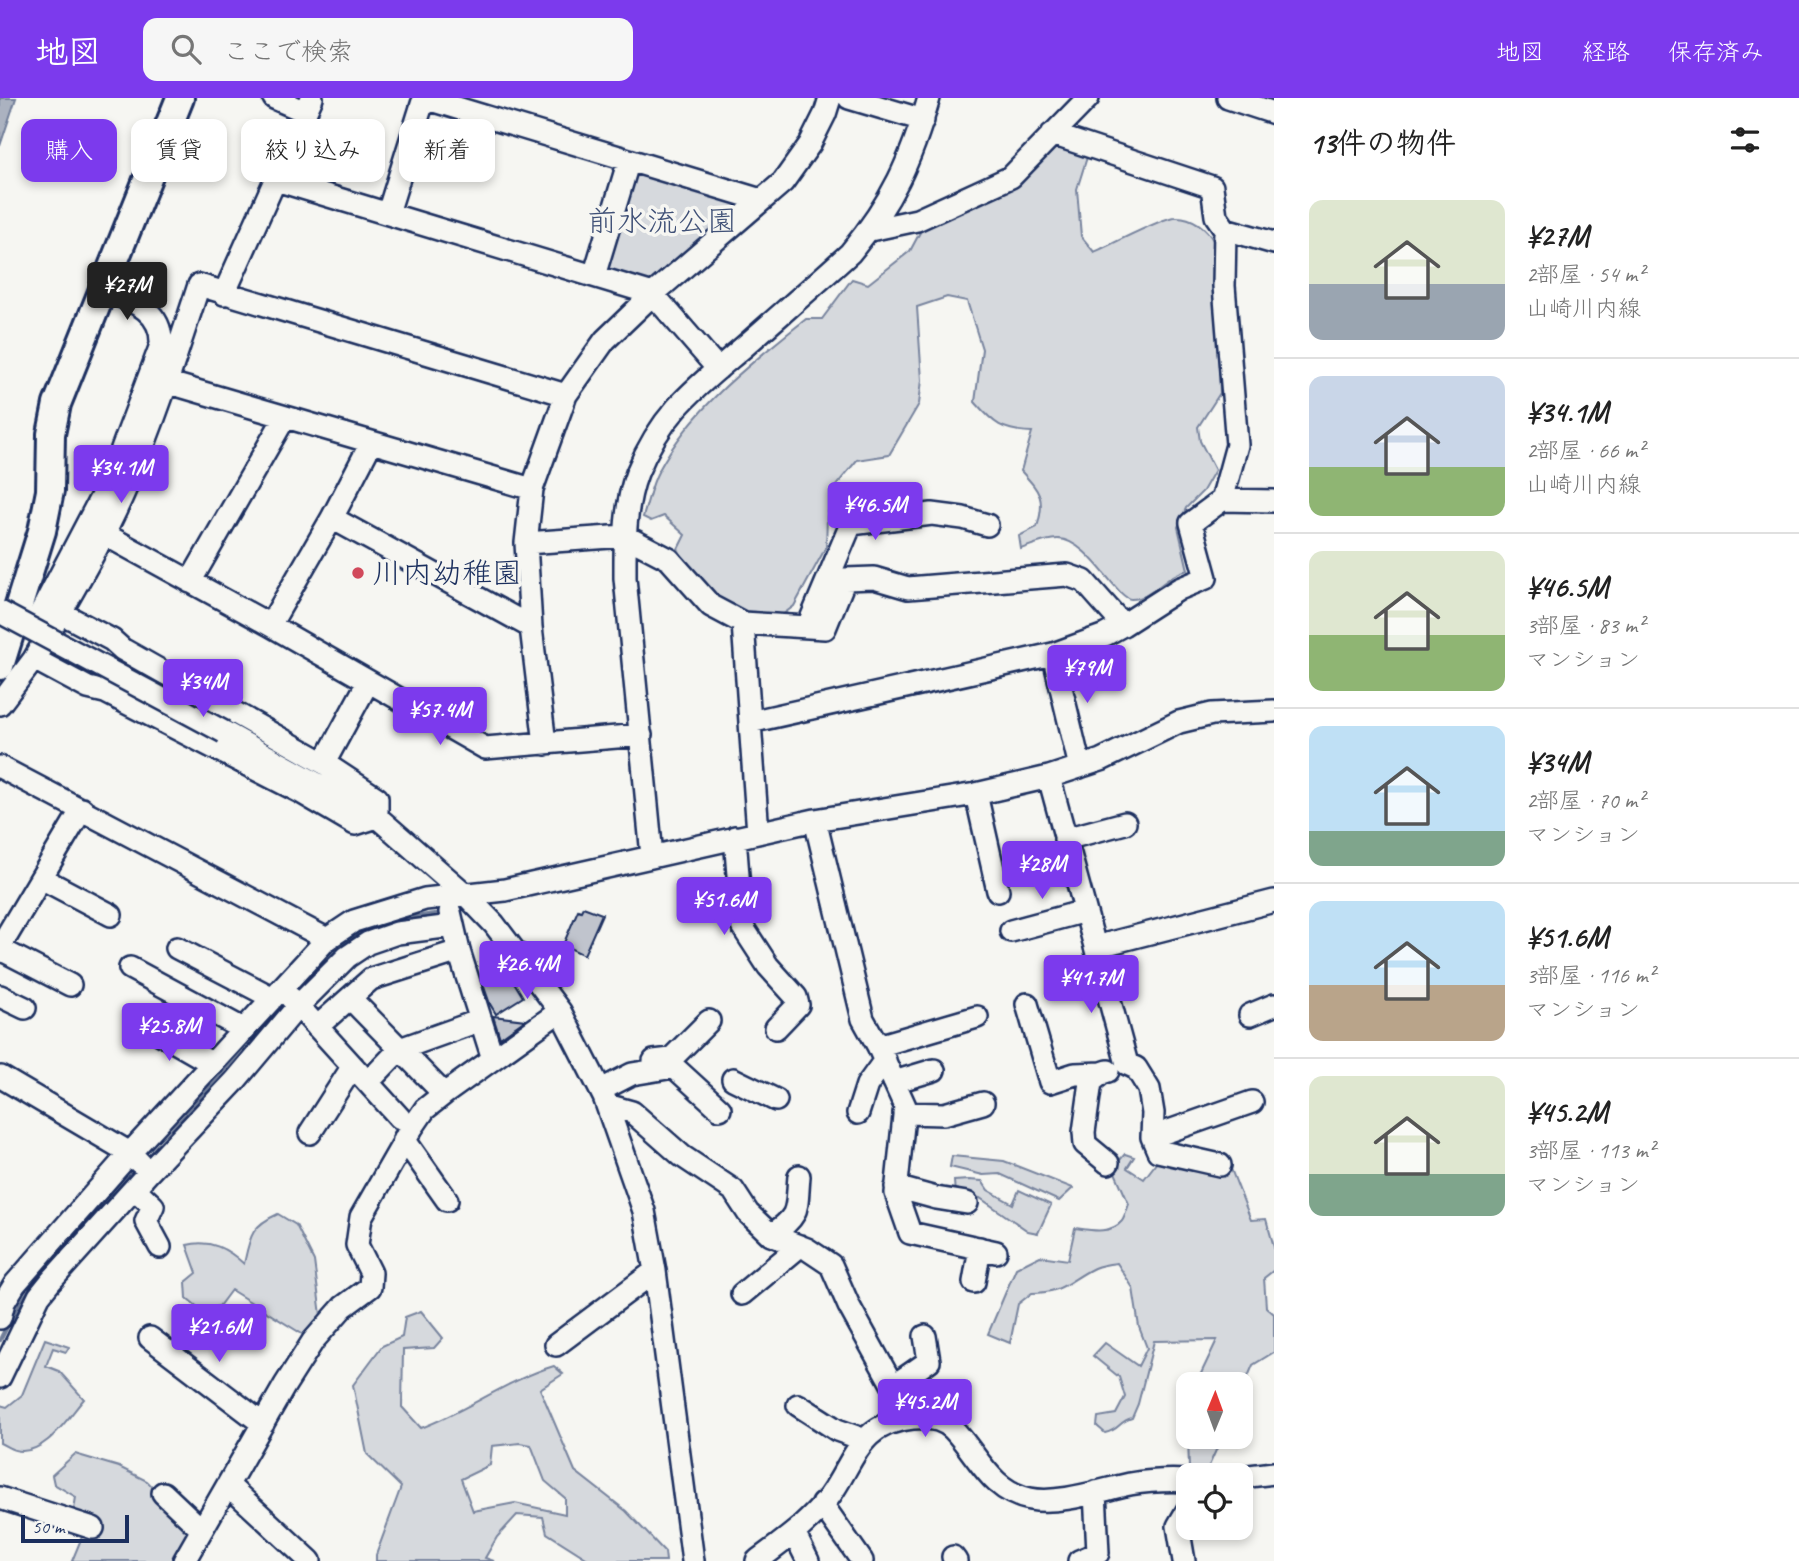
<!DOCTYPE html>
<html lang="ja">
<head>
<meta charset="utf-8">
<style>
  :root { --surface:#fff; --page:#f6f6f6; --text:#222; --muted:#767676; --line:#e0e0e0; --accent:#7c3aed }
  body { margin:0; font-family:Caveat,"Klee One",sans-serif; background:var(--page); color:var(--text); height:100vh; display:flex; flex-direction:column; font-size:26px; white-space:nowrap }
  * { box-sizing:border-box; margin:0 }
  p { font-size:23px; color:var(--muted) }
  .icon { flex:none; width:38px; height:38px; fill:none; stroke:currentColor; stroke-width:2; stroke-linecap:round; stroke-linejoin:round }
  .map { position:relative; flex:1; overflow:hidden }
  .panel { display:flex; flex-direction:column; background:var(--surface); width:525px }
  .panel>* { flex:none }
  .guide { position:absolute; left:21px; top:21px; width:665px; height:63px; display:flex; gap:14px }
  .needle { width:46px; rotate:1deg }
  .controls { position:absolute; left:1176px; top:1274px; display:grid; gap:14px }
  .controls a { display:grid; place-items:center; width:77px; height:77px; border-radius:14px; background:var(--surface); box-shadow:0 4px 10px #0003; font-size:35px }
  .scale { position:absolute; left:21px; bottom:18px; width:108px; box-sizing:border-box; padding-left:7px; border:4px solid #1b2f5e; border-top:0; font-size:19px; line-height:24px; white-space:nowrap; color:#1b2f5e; -webkit-text-stroke:5px #f6f6f2; paint-order:stroke }
  .price { position:absolute; translate:-50% -60px; padding:0 16px; border-radius:7px; background:var(--accent); color:#fff; font-size:23px; line-height:46px; filter:drop-shadow(0 2px 4px #0008) }
  .price::after { content:''; position:absolute; left:50%; top:42px; width:21px; height:16px; margin-left:-10px; background:inherit; clip-path:polygon(0 0,100% 0,50% 100%) }
  .price.active { background:#222; color:#fff }
  ul { padding:0; list-style:none }
  li { display:flex; align-items:center; gap:21px; height:175px; padding:0 35px }
  li+li { border-top:2px solid var(--line) }
  li span { display:grid; place-items:center; flex:none; width:196px; height:140px; border-radius:14px; color:#555 }
  li>.icon { margin-inline-start:auto }
  span .icon { width:84px; height:84px; fill:#fffc; stroke-width:1 }
  li b { font-size:30px }
  h2 { display:flex; justify-content:space-between; align-items:center; height:84px; padding:0 35px; font-size:30px }
  .chip { padding:0 24px; border-radius:14px; background:var(--surface); box-shadow:0 4px 10px #0003; font-size:24px; line-height:63px }
  .chip.active { background:var(--accent); color:#fff }
  header { display:flex; align-items:center; gap:42px; box-sizing:border-box; height:98px; padding:0 35px; background:var(--accent); color:#fff }
  header strong { font-size:33px }
  nav { display:flex; gap:38px; margin-inline-start:auto; font-size:24px }
  .search { width:490px; height:63px; background:var(--page); display:flex; align-items:center; gap:18px; box-sizing:border-box; padding:0 24px; border-radius:14px; color:var(--muted); font-size:26px }
  main { display:flex; flex:1; min-height:0 }
  .map>svg:first-child { display:block }
  .green { fill:#d6d9dd; stroke:#78849e; stroke-width:2; fill-rule:evenodd }
  .water { fill:#abb2c0; stroke:#717e99; stroke-width:2 }
  .lines { fill:none; stroke-linecap:round; stroke-linejoin:round }
  .stream { stroke:#717e99; stroke-width:4.5 }
  .building { fill:#c0c4cd; stroke:#1b2f5e; stroke-width:2 }
  .minor-casing { stroke:#1b2f5e; stroke-width:26 }
  .major-casing { stroke:#1b2f5e; stroke-width:32 }
  .minor { stroke:#f6f6f2; stroke-width:21 }
  .major { stroke:#f6f6f2; stroke-width:26 }
  .minor-bridge-casing { stroke:#1b2f5e; stroke-width:26; stroke-linecap:butt }
  .minor-bridge { stroke:#f6f6f2; stroke-width:21 }
  .poi-dot { fill:#d1495b; stroke:#f6f6f2; stroke-width:2.5 }
  .labels { text-anchor:middle; dominant-baseline:central; stroke-width:7; stroke-linejoin:round; paint-order:stroke }
  .park-label { font-size:30px; fill:#405177; stroke:#f6f6f2 }
  .poi-label { font-size:30px; fill:#1b2f5e; stroke:#f6f6f2; text-anchor:start }
</style>
</head>
<body>
<header>
<strong>地図</strong>
<div class="search"><svg class="icon" aria-label="search" viewBox="0 0 24 24"><circle cx="10" cy="10" r="6"/><path d="M15 15l6 6"/></svg>ここで検索</div>
<nav><a>地図</a><a>経路</a><a>保存済み</a></nav>
</header>
<main>
<div class="map">
<svg width="1274" height="1463" viewBox="0 0 1274 1463">
  <rect width="100%" height="100%" fill="#f6f6f2"/>
  <filter id="ink" filterUnits="userSpaceOnUse"><feTurbulence type="fractalNoise" baseFrequency=".0143" numOctaves="2"/><feDisplacementMap in="SourceGraphic" scale="14" xChannelSelector="R" yChannelSelector="G"/><feConvolveMatrix kernelMatrix="1 2 1 2 8 2 1 2 1" color-interpolation-filters="sRGB"/></filter>
  <g filter="url(#ink)">
    <path class="green" d="M1056,46L1088,56L1077,91L1081,138L1094,154C1109,148 1163,119 1175,119C1192,118 1207,130 1214,144L1220,295L1198,329L1200,343L1215,372L1203,393L1186,410L1178,429L1188,472C1166,476 1153,501 1131,501C1117,501 1088,441 1058,441C1046,441 1032,447 1021,451L1019,438L1037,429C1046,400 1040,394 1021,373L1032,334C1002,333 994,326 975,304L982,251L967,203L947,199L917,209L922,282L919,306L889,357L857,362L835,389L827,419L826,449L794,508L782,517C772,517 762,517 753,515C720,510 693,480 678,451L685,437L664,418L651,423L643,419C648,404 651,386 659,372C693,309 751,265 806,221H822L852,181L868,186L910,153L925,125Z
      M638,71L741,102L743,111L656,186L608,175L603,167L632,74Z
      M1125,1056L1134,1059L1127,1070L1144,1081L1157,1064L1201,1074L1231,1071L1251,1122L1266,1121L1274,1149V1172L1264,1180L1266,1209L1274,1216V1254L1253,1267L1241,1295V1286H1196L1217,1242L1154,1243L1138,1306L1132,1320C1119,1323 1120,1332 1105,1335L1097,1328L1098,1319L1116,1316L1125,1299L1119,1279L1093,1258L1105,1245L1138,1268L1147,1250L1139,1229L1133,1190L1117,1165C1109,1166 1101,1167 1094,1170C1069,1182 1064,1195 1032,1195L1018,1206L1010,1245L988,1236L1016,1170L1040,1158L1068,1162L1075,1130C1090,1132 1110,1137 1122,1123C1125,1119 1127,1111 1129,1106L1113,1070Z
      M952,1058L1004,1063L1073,1090L1059,1103L1000,1076L983,1077L950,1069Z
      M969,1082L982,1083L988,1092L1013,1106L1019,1092L1051,1107L1038,1135L1028,1133L980,1100L955,1096L954,1083Z
      M278,1116L296,1127L314,1163L321,1217L307,1239L231,1192L219,1208L201,1212L187,1200L186,1184L197,1175L187,1147C210,1141 228,1151 244,1166C250,1138 251,1128 278,1116Z
      M421,1213L443,1240L434,1250L403,1252L402,1309L421,1330C467,1313 507,1282 554,1268L563,1276L540,1291L575,1373L626,1413L665,1454L666,1463H591L547,1435L543,1419L517,1417L497,1439L485,1460L494,1463H376V1457L401,1389L367,1356L353,1287L382,1248L402,1239L405,1219ZM520,1345L531,1347L545,1383L565,1400V1416L515,1405L473,1413L461,1381L490,1367L492,1348Z
      M45,1241L69,1249L66,1254L53,1250L46,1268L59,1273L84,1301C68,1319 44,1360 15,1352C10,1351 5,1347 0,1345V1307L7,1309L22,1297Z
      M1188,1302V1339H1222L1208,1370L1189,1371L1187,1305Z
      M75,1356L119,1369L147,1383L195,1433L179,1463H72L89,1422L73,1418L76,1399L54,1386L52,1377Z"/>
    <path class="water" d="M0,0H16L0,48Z"/>
    <g class="lines">
      <path class="stream" d="M298,894C310,881 321,865 335,853C364,828 399,821 436,816
        M145,1062L280,913
        M0,1242C31,1176 88,1125 136,1071"/>
    </g>
    <path class="building" d="M583,809L602,816L584,857L563,847L578,812L581,813Z
      M506,871L523,899L496,916L490,906L483,886Z
      M493,918L525,922L500,940Z"/>
    <g class="lines">
      <g class="minor-casing">
        <path id="minor" d="M274,0L306,14
          M424,0L761,102
          M849,0L923,22
          M1228,0L1274,15
          M1052,36L1212,89L1216,118L1225,131L1274,145
          M276,82L653,196L718,271
          M388,115L424,0
          M870,132L917,122L1011,79L1088,0
          M594,178L629,62
          M224,196L312,0
          M166,284L532,391
          M1222,402L1237,347L1224,188L1225,131
          M332,420L531,529
          M104,436L270,527L485,650L641,637
          M526,445L625,438L669,461L711,508L743,525L825,530L845,481L874,480L908,490L1067,477L1084,483L1123,527L1105,537L1053,556L750,624L758,735
          M190,484L285,319
          M61,515L112,542L122,551L324,665L377,700V719
          M743,525L750,624
          M270,527L332,420L371,345
          M1123,527L1179,491L1206,480L1191,425L1222,402L1274,403
          M808,528L851,426L932,416L963,420L987,427
          M32,531L111,380L161,247C163,211 130,202 102,191
          M1053,556L1080,669
          M0,606L34,561
          M224,634L377,719L466,797L494,826L560,913L604,999L644,1113L655,1173L693,1463
          M545,646L531,529L526,445L532,391L566,297L605,242L653,196L783,84L810,46L825,16L830,0
          M324,665L368,584
          M0,669L327,841
          M1049,679L1127,966L1136,970L1149,991L1153,1015L1152,1039L1158,1053L1220,1067
          M976,696L998,793
          M377,719L355,726L302,695L105,594L88,590L34,561C67,503 102,446 128,385C156,321 177,254 199,187L566,297
          M815,722L863,921L878,948L905,1008L896,1095L910,1135L996,1154
          M735,739L742,828L768,868L796,899L798,907L776,930
          M1065,741L1125,725
          M652,758L625,480C625,445 624,409 637,375C662,313 698,288 746,247C781,216 816,186 850,155C892,104 911,63 929,0
          M41,780L111,817
          M450,814L459,853L493,961
          M1011,833L1085,813
          M0,849L82,711
          M1095,849L1274,803
          M177,850L273,900
          M0,851L70,887
          M130,870L245,932
          M0,898L25,910
          M291,900L400,1020
          M350,900L444,996
          M1027,906L1050,984L1075,976L1102,975
          M1250,917L1274,907
          M145,927L213,966
          M317,929L371,881L459,853
          M878,948L977,919
          M654,963L671,961L709,923
          M1108,973L1102,975L1091,984L1084,1034L1085,1046L1108,1065
          M375,977L400,951L481,922
          M1,979L130,1055L140,1065
          M733,981L776,1002
          M894,984L934,972
          M601,992L632,976L674,969L720,1011
          M607,1007L632,1014L682,1058L733,1092L748,1115L771,1137L807,1151L831,1167L849,1208L893,1288
          M858,1015L867,987L885,962
          M904,1015L944,1016L983,1005
          M310,1035L353,968
          M1152,1039L1252,1004
          M404,1041L447,1102
          M896,1089L936,1100L967,1105
          M135,1091L153,1108L146,1123L160,1149
          M771,1137C801,1117 796,1112 799,1078
          M974,1184L980,1150
          M742,1196L800,1148
          M0,1220L4,1204L15,1186L130,1055L327,841L354,823L425,801L505,792L815,722L976,696L1049,679L1101,662L1179,624L1212,616L1274,613
          M150,1240L263,1326
          M556,1247L655,1173
          M0,1279L39,1198L51,1183L149,1074L235,983L298,908L347,859L368,845L397,835L452,828
          M798,1307L837,1332L865,1342
          M905,1321L893,1288L929,1263L925,1238
          M1241,1379L1274,1375
          M228,1387L310,1463
          M163,1395L202,1432
          M0,1400L93,1430
          M822,1406L862,1463
          M794,1435L808,1463
          M953,1459L956,1463
          M184,1463L285,1287L313,1243L343,1209L370,1189L371,1175L357,1147L361,1119L412,1030L425,1011L444,996L560,913
          M757,1463C782,1444 810,1425 829,1399C855,1363 858,1325 913,1320C927,1319 943,1321 953,1331C979,1358 990,1393 1030,1401C1059,1407 1101,1392 1130,1386C1148,1383 1169,1382 1188,1383
          M1079,1463L1098,1455L1095,1394
          M1184,1463L1178,1428L1188,1411"/>
      </g>
      <g class="major-casing">
        <path id="major" d="M0,568L42,433L50,393L51,336L57,306L180,0"/>
      </g>
      <use href="#minor" class="minor"/>
      <use href="#major" class="major"/>
      <g class="minor-bridge-casing">
        <path id="minor-bridge" d="M0,514L224,634"/>
      </g>
      <use href="#minor-bridge" class="minor-bridge"/>
    </g>
  </g>
  <circle class="poi-dot" cx="358" cy="475" r="7"/>
  <g class="labels">
    <g class="park-label">
      <text x="662" y="123">前水流公園</text>
    </g>
    <g class="poi-label">
      <text x="372" y="475">川内幼稚園</text>
    </g>
  </g>
</svg>
<div class="controls">
<a><svg class="needle" viewBox="-14 -14 28 28"><path d="M0-13l5 13h-10z" fill="#e53935"/><path d="M0 13l5-13h-10z" fill="#767676"/></svg></a>
<a><svg class="icon" aria-label="locate" viewBox="0 0 24 24"><circle cx="12" cy="12" r="6"/><path d="M12 2v4M12 18v4M2 12h4M18 12h4"/></svg></a>
</div>
<div class="scale">50 m</div>
<b class="price active" style="left:127px;top:224px">¥27M</b>
<b class="price" style="left:121px;top:407px">¥34.1M</b>
<b class="price" style="left:875px;top:444px">¥46.5M</b>
<b class="price" style="left:1087px;top:607px">¥79M</b>
<b class="price" style="left:203px;top:621px">¥34M</b>
<b class="price" style="left:440px;top:649px">¥57.4M</b>
<b class="price" style="left:1042px;top:803px">¥28M</b>
<b class="price" style="left:724px;top:839px">¥51.6M</b>
<b class="price" style="left:527px;top:903px">¥26.4M</b>
<b class="price" style="left:1091px;top:917px">¥41.7M</b>
<b class="price" style="left:169px;top:965px">¥25.8M</b>
<b class="price" style="left:219px;top:1266px">¥21.6M</b>
<b class="price" style="left:925px;top:1341px">¥45.2M</b>
<div class="guide">
<a class="chip active">購入</a>
<a class="chip">賃貸</a>
<a class="chip">絞り込み</a>
<a class="chip">新着</a>
</div>
</div>
<section class="panel">
<h2>13件の物件<svg class="icon" aria-label="filters" viewBox="0 0 24 24"><path d="M4 7h16M4 17h16"/><circle cx="9" cy="7" r="2"/><circle cx="15" cy="17" r="2"/></svg></h2>
<ul>
<li><span style="background:linear-gradient(#dfe7d0 60%,#9aa5b1 0)"><svg class="icon" aria-label="home" viewBox="0 0 24 24"><path d="M3 11l9-7 9 7M6 9v11h12V9"/></svg></span><div><b>¥27M</b><p>2部屋 · 54 m²</p><p>山崎川内線</p></div></li>
<li><span style="background:linear-gradient(#c9d6e8 65%,#8fb573 0)"><svg class="icon" aria-label="home" viewBox="0 0 24 24"><path d="M3 11l9-7 9 7M6 9v11h12V9"/></svg></span><div><b>¥34.1M</b><p>2部屋 · 66 m²</p><p>山崎川内線</p></div></li>
<li><span style="background:linear-gradient(#dfe7d0 60%,#8fb573 0)"><svg class="icon" aria-label="home" viewBox="0 0 24 24"><path d="M3 11l9-7 9 7M6 9v11h12V9"/></svg></span><div><b>¥46.5M</b><p>3部屋 · 83 m²</p><p>マンション</p></div></li>
<li><span style="background:linear-gradient(#bfe0f5 75%,#7fa58c 0)"><svg class="icon" aria-label="home" viewBox="0 0 24 24"><path d="M3 11l9-7 9 7M6 9v11h12V9"/></svg></span><div><b>¥34M</b><p>2部屋 · 70 m²</p><p>マンション</p></div></li>
<li><span style="background:linear-gradient(#bfe0f5 60%,#b9a48a 0)"><svg class="icon" aria-label="home" viewBox="0 0 24 24"><path d="M3 11l9-7 9 7M6 9v11h12V9"/></svg></span><div><b>¥51.6M</b><p>3部屋 · 116 m²</p><p>マンション</p></div></li>
<li><span style="background:linear-gradient(#dfe7d0 70%,#7fa58c 0)"><svg class="icon" aria-label="home" viewBox="0 0 24 24"><path d="M3 11l9-7 9 7M6 9v11h12V9"/></svg></span><div><b>¥45.2M</b><p>3部屋 · 113 m²</p><p>マンション</p></div></li>
</ul>
</section>
</main>
</body>
</html>
